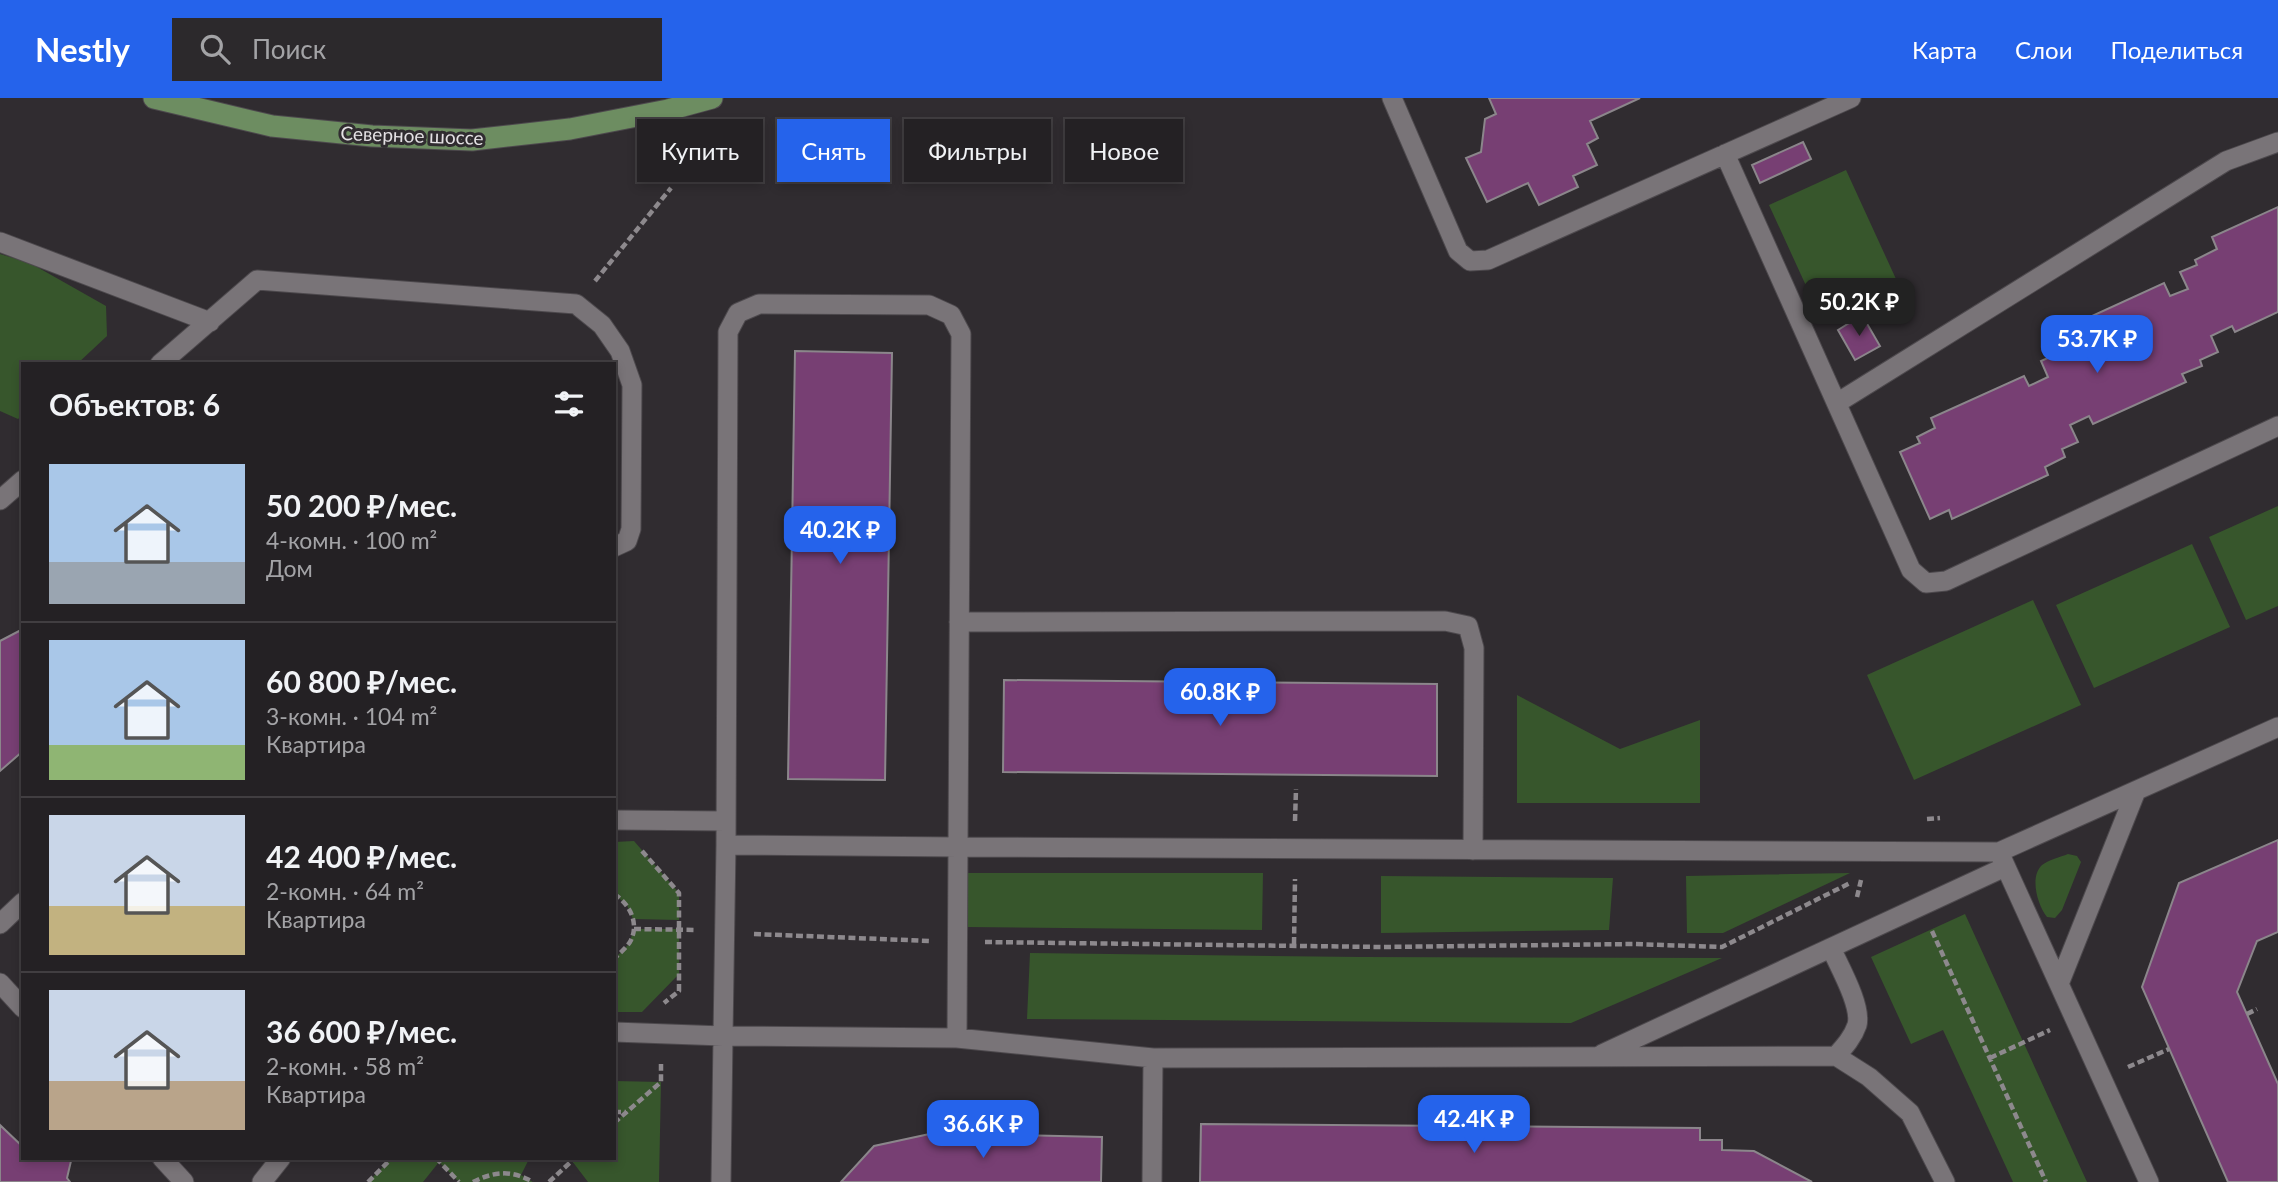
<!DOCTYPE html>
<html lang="ru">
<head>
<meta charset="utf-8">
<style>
  :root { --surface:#242124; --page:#2c292c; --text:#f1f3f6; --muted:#a3a3a6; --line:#413e41; --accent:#2563eb }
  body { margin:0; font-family:Lato,sans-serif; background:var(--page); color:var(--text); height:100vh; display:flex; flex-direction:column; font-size:26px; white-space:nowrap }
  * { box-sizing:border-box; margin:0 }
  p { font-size:23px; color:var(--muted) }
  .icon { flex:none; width:38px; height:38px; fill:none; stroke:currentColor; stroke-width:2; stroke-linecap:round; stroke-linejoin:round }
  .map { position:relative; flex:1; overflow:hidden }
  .details { position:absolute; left:21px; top:264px; width:595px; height:798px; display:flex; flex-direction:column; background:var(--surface); border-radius:0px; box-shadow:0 4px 10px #0003,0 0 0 2px var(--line) }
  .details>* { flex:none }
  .hud { position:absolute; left:637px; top:21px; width:665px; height:63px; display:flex; gap:14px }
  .price { position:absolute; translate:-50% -60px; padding:0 16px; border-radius:14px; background:var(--accent); color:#fff; font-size:23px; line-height:46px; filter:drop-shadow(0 2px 4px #0008) }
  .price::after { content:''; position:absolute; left:50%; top:42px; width:21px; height:16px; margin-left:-10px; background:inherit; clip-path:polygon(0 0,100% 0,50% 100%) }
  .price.current { background:#222; color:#fff }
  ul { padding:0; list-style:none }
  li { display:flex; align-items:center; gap:21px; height:175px; padding:0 28px }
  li+li { border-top:2px solid var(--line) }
  li span { display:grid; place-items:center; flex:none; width:196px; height:140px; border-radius:0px; color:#555 }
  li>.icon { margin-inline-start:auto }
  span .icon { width:84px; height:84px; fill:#fffc; stroke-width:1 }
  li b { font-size:30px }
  h2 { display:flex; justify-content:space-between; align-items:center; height:84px; padding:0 28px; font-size:30px }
  .pill { padding:0 24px; border-radius:0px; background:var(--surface); box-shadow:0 4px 10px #0003,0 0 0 2px var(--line); font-size:24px; line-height:63px }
  .pill.current { background:var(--accent); color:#fff }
  header { display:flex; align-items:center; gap:42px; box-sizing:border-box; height:98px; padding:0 35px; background:var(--accent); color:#fff }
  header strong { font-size:33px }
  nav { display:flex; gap:38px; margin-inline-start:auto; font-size:24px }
  .search { width:490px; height:63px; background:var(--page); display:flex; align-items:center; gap:18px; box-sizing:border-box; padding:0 24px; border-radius:0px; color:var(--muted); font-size:26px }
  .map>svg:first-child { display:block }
  .green { fill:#37562c }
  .building { fill:#773f73; stroke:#8b868b; stroke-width:2 }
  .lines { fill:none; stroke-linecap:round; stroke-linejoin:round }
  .service-casing { stroke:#4d494d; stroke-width:21 }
  .primary-casing { stroke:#4d494d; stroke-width:23 }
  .path { stroke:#8d898d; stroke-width:4.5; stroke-dasharray:7 3.5; stroke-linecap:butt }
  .service { stroke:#797478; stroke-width:19 }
  .primary { stroke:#6d8d61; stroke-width:21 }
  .labels { text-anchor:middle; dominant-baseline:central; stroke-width:6; stroke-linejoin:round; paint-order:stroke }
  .street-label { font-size:19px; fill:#e4e1e4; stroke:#302c30 }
</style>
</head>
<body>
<header>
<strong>Nestly</strong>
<div class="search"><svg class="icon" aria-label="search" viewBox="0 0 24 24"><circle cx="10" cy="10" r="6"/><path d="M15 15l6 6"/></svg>Поиск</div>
<nav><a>Карта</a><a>Слои</a><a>Поделиться</a></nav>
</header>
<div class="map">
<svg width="2278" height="1084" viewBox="0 0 2278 1084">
  <rect width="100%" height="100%" fill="#302c30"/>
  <path class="green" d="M1846,72L1896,181L1819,216L1769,107Z
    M0,156L30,165L106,208L107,238L77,266H23V317L18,321L0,313Z
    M2278,408V508L2246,522L2209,439Z
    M2192,446L2230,529L2094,590L2056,507Z
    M2033,502L2081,607L1914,682L1867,577Z
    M1517,597L1620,651L1700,622V705H1517Z
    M634,743L679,795V822L633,821L627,807L614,796V744Z
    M2068,756L2077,758L2081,764L2062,812L2055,820L2047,819C2038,808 2029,779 2042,767C2049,762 2060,759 2068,756Z
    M968,775H1263L1262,832L967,829Z
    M1850,775L1723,835H1687L1686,778Z
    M1381,778L1613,780L1609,832L1381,835Z
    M1965,816L2087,1084H2013L1943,932L1911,946L1871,859Z
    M634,831H679V876L642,914H614V861L629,846Z
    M1030,855L1361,859L1722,860L1571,925L1027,921Z
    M614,983L661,984L659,1084H588L572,1063L575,1061L614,1060V1025L625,1015L614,1014Z
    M392,1060L436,1061L439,1064L444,1060L529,1061L521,1077L533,1084H459L439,1064L423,1084H368Z"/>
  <path class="building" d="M1489,0H1640L1590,23L1598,40L1587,46L1597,67L1573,78L1578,89L1539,107L1528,85L1487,104L1466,60L1481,54L1485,21L1496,16Z
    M1803,44L1811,61L1760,85L1752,67Z
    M2278,109V214L2235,234L2232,228L2211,238L2218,254L2200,262L2202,268L2182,276L2186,284L2093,326L2089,318L2070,327L2078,344L2062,351L2065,359L2045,369L2048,377L1952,421L1949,412L1930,421L1900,354L1920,345L1917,339L1935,330L1931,320L2024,278L2029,288L2048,279L2041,263L2057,256L2055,251L2074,242L2068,229L2164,185L2170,198L2188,191L2180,174L2197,167L2195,162L2217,151L2212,139Z
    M1862,217L1880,248L1855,262L1838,232Z
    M795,253L892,255L885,682L788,681Z
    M23,531V653L0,673V543Z
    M1004,582L1437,586V678L1003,674Z
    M2278,742V834L2257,843L2237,894L2278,986V1084H2228L2142,889L2179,785Z
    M1201,1026L1700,1030V1042H1722V1052L1754,1053L1812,1084H1200Z
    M0,1027L23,1049V1060H67L71,1063L67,1080L70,1084H0Z
    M934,1035L1102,1039L1101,1084H841L874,1048Z"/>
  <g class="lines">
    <g class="service-casing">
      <path id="service" d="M1392,0L1458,153L1470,163L1488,162L1851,0
        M1725,56L1911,472L1926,485L1946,483L2278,328
        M0,144L210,224
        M759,206L929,207L951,217L961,236L958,749L726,747L728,234L738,215Z
        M160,266L257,182L576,206L602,227L620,253L632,287L631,431L627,443L614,449
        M1837,305L2226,63L2278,44
        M0,402L23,382
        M959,524L1445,523L1468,528L1474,550L1473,752
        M614,722L726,723
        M0,826L23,804
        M1831,850C1839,868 1862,908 1857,927C1853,939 1845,948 1836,958
        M0,885L23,910
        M2059,886L2136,693
        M614,934L723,938L726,747
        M957,940L958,749L1999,754
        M1602,956L2005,769
        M1153,960L1836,958L1869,979L1910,1015L1945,1084
        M162,1060L184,1084
        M262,1084L281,1060
        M721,1084L723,938L957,940L1153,960L1152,1084
        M2149,1084L1999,754L2278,629"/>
    </g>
    <g class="primary-casing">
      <path id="primary" d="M154,0L272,28L372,38L472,42L570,31L668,12L712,0"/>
    </g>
    <path class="path" d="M595,183L671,90
      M1927,721L1940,720
      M1295,723L1296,691
      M642,753L679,795V893L664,905
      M614,796C630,806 640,826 630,844C626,850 619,856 614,861
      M1857,799L1861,782
      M634,831L696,832
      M1932,833L2046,1084
      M754,836L930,843
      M985,844L1381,849L1634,846L1722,849L1850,785
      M1294,846L1295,781
      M2247,916L2257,911
      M1990,960L2050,932
      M2128,969L2169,951
      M614,1014H626
      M614,1025L661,984V966
      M436,1060L459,1084
      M368,1084L392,1060
      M473,1084C495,1073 512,1072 533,1084
      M549,1084L575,1060"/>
    <use href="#service" class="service"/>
    <use href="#primary" class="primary"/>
  </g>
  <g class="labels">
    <g class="street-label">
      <text transform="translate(412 37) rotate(2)">Северное шоссе</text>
    </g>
  </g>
</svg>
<b class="price current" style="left:1859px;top:240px">50.2K ₽</b>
<b class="price" style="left:2097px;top:277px">53.7K ₽</b>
<b class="price" style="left:840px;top:468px">40.2K ₽</b>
<b class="price" style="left:1220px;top:630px">60.8K ₽</b>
<b class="price" style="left:1474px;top:1057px">42.4K ₽</b>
<b class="price" style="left:983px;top:1062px">36.6K ₽</b>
<div class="hud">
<a class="pill">Купить</a>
<a class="pill current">Снять</a>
<a class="pill">Фильтры</a>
<a class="pill">Новое</a>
</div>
<section class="details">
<h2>Объектов: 6<svg class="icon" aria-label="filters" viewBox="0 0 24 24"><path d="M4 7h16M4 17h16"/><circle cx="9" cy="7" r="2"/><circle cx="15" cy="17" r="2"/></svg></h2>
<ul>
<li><span style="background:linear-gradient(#a9c7e8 70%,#9aa5b1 0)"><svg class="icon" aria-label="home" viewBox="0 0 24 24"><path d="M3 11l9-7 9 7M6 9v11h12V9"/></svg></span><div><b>50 200 ₽/мес.</b><p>4-комн. · 100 m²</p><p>Дом</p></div></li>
<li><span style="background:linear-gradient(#a9c7e8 75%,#8fb573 0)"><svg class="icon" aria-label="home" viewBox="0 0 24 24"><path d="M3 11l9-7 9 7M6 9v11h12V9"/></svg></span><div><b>60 800 ₽/мес.</b><p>3-комн. · 104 m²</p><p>Квартира</p></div></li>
<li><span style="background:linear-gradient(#c9d6e8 65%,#c2b280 0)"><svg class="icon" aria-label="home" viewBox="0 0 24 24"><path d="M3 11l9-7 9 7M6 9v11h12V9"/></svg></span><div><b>42 400 ₽/мес.</b><p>2-комн. · 64 m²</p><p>Квартира</p></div></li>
<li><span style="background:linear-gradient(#c9d6e8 65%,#b9a48a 0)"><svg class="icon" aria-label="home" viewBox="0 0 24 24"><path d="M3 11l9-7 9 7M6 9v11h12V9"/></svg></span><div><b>36 600 ₽/мес.</b><p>2-комн. · 58 m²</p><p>Квартира</p></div></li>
</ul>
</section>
</div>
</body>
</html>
